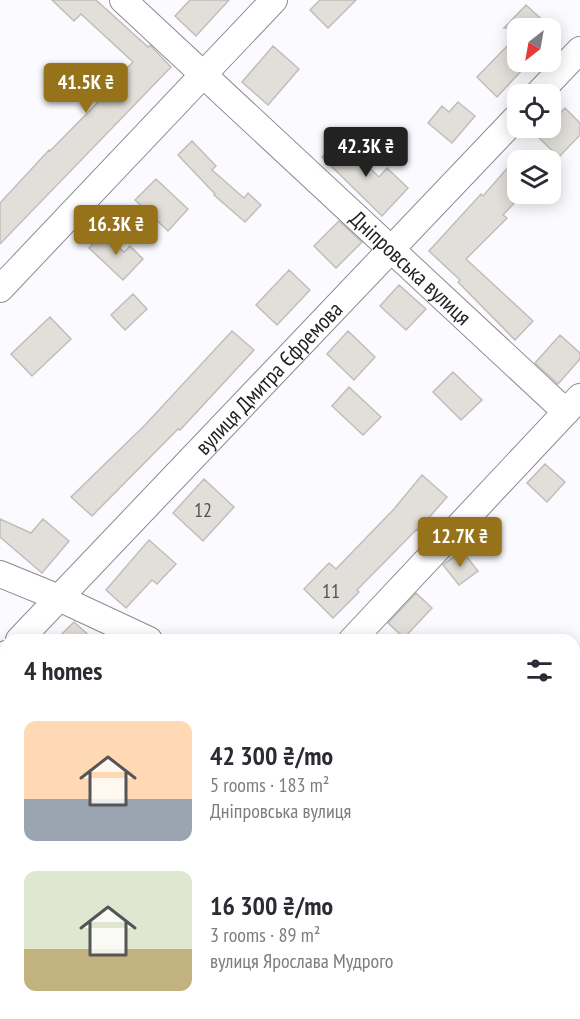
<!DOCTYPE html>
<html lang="en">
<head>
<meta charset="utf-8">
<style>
  :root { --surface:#fff; --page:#f7f7f7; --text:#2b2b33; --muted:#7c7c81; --accent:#96721b }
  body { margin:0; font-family:"PT Sans Narrow",sans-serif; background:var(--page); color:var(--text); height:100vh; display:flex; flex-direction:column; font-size:22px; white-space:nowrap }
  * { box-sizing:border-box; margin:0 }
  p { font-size:20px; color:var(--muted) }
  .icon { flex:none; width:33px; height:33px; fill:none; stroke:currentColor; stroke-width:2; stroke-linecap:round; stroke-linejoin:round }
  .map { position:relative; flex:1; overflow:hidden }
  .sheet { position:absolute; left:0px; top:634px; width:580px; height:386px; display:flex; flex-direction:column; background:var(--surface); border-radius:18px 18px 0 0; box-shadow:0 3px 15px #0003 }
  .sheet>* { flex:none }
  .needle { width:39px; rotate:211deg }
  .controls { position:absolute; left:507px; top:18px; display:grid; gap:12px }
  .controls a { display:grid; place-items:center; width:54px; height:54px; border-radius:12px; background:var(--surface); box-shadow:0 3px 15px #0003; font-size:30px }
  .price { position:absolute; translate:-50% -51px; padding:0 14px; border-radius:6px; background:var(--accent); color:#fff; font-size:20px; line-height:39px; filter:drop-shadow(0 2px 3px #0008) }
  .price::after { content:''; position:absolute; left:50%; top:36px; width:18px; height:14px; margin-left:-9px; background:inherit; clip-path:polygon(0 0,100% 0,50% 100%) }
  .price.active { background:#222; color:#fff }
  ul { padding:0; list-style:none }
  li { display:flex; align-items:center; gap:18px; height:150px; padding:0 24px }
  li span { display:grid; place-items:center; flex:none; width:168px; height:120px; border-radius:12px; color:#555 }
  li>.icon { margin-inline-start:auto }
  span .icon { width:72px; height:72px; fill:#fffc; stroke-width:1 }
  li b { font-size:26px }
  h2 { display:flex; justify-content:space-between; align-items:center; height:72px; padding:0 24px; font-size:26px }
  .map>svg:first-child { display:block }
  .building { fill:#e2dfda; stroke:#c1beb9; stroke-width:1.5 }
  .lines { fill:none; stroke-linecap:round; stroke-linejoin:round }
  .minor-casing { stroke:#8c8c91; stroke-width:28 }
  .minor { stroke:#fff; stroke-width:26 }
  .rail { stroke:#7c7c7f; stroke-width:4.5; stroke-dasharray:9 4.5; stroke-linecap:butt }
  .labels { text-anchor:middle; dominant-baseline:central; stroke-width:6; stroke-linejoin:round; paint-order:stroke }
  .number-label { font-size:20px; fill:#535252 }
  .street-label { font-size:22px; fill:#232325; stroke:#fff }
</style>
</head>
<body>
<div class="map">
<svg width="580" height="1019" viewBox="0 0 580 1019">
  <rect width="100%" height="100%" fill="#fafaff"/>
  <path class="building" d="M52,0H96L148,47L150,45L171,67L0,244V203L49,150L50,151L112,88L109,86L133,62L81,14L74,21Z
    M190,0H229L196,36L175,16Z
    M320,0H356L328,28L310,10Z
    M526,5L551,28H504Z
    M518,35V62L524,68L497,97L477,77Z
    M273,46L299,69L268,105L242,82Z
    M458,102L475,116L452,143L428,123L442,106L449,112Z
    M565,108L580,123V135L559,157L538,137L547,128H550V124Z
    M340,139L379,177L387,168L408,188L382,216L322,157Z
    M192,141L216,166L212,170L244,198L248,193L261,205L245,222L214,195L215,194L178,155Z
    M518,156V199L503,215L507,218L466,259L533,321L515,340L458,282L460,280L429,251L481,194L483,196Z
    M156,179L188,209L168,231L135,200Z
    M339,221L362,242L336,268L314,246Z
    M103,233L124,252L130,246L143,259L123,280L89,248Z
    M289,270L310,290L277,325L256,305Z
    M399,285L426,309L406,330L380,306Z
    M133,294L147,309L125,330L111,315Z
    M50,317L71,339L32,376L11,354Z
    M232,331L254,350L180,430L178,429L92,516L71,497L145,425Z
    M348,331L375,357L354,380L327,354Z
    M560,335L580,353V359L558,384L535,363Z
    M453,372L482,400L461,420L433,392Z
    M349,387L381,417L363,435L332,406Z
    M545,464L565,482L547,502L527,483Z
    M422,475L447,497L418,530L417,529L357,590L359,592L333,618L304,589L329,563L336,569L394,509Z
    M204,479L234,507L203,541L173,513Z
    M0,519L31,533L43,519L69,541L42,573L0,537Z
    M149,540L176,564L157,584L152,580L126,608L106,590Z
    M462,551L478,571L459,585L443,565Z
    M416,593L432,608L404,638L388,623Z
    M74,622L94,640H56Z"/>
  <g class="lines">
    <g class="minor-casing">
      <g id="minor">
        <path id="s1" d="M123,0L566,412"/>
        <path d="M538,94L580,50"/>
        <path d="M0,289L274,0"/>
        <path d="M0,574L59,598L149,640"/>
        <path id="s2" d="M19,640L518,116"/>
        <path d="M352,640L580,397"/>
        <path d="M0,660L6,654"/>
        <path d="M574,729L580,723"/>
        <path d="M574,761L580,762"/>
        <path d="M0,948L6,949"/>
      </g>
    </g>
    <use href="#minor" class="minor"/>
    <path class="rail" d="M0,995L6,996
      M157,1014L183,1019"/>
  </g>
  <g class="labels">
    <g class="number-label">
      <text x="203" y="510">12</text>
      <text x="331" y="591">11</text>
    </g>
    <g class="street-label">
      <text stroke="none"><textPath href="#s1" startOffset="393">Дніпровська вулиця</textPath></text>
      <text stroke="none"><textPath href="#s2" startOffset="362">вулиця Дмитра Єфремова</textPath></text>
    </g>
  </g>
</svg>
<div class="controls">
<a><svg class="needle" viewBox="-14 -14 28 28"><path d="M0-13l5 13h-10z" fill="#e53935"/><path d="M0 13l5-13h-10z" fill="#7c7c81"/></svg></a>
<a><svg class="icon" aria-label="locate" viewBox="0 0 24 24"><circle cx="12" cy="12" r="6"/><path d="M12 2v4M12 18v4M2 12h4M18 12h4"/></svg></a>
<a><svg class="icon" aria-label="layers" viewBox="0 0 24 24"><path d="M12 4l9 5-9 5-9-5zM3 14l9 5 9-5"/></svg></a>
</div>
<b class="price" style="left:86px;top:114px">41.5K ₴</b>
<b class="price active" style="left:366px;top:178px">42.3K ₴</b>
<b class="price" style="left:116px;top:256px">16.3K ₴</b>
<b class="price" style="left:460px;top:568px">12.7K ₴</b>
<section class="sheet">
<h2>4 homes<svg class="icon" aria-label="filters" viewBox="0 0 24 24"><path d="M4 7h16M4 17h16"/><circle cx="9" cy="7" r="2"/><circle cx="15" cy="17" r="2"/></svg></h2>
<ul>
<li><span style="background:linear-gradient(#ffd9b3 65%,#9aa5b1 0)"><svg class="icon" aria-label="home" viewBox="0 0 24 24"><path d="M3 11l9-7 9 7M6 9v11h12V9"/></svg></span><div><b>42 300 ₴/mo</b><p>5 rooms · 183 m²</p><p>Дніпровська вулиця</p></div></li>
<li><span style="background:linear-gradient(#dfe7d0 65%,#c2b280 0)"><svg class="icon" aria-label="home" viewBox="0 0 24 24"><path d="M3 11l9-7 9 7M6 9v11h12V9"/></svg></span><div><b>16 300 ₴/mo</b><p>3 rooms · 89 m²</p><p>вулиця Ярослава Мудрого</p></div></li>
</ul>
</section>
</div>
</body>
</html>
